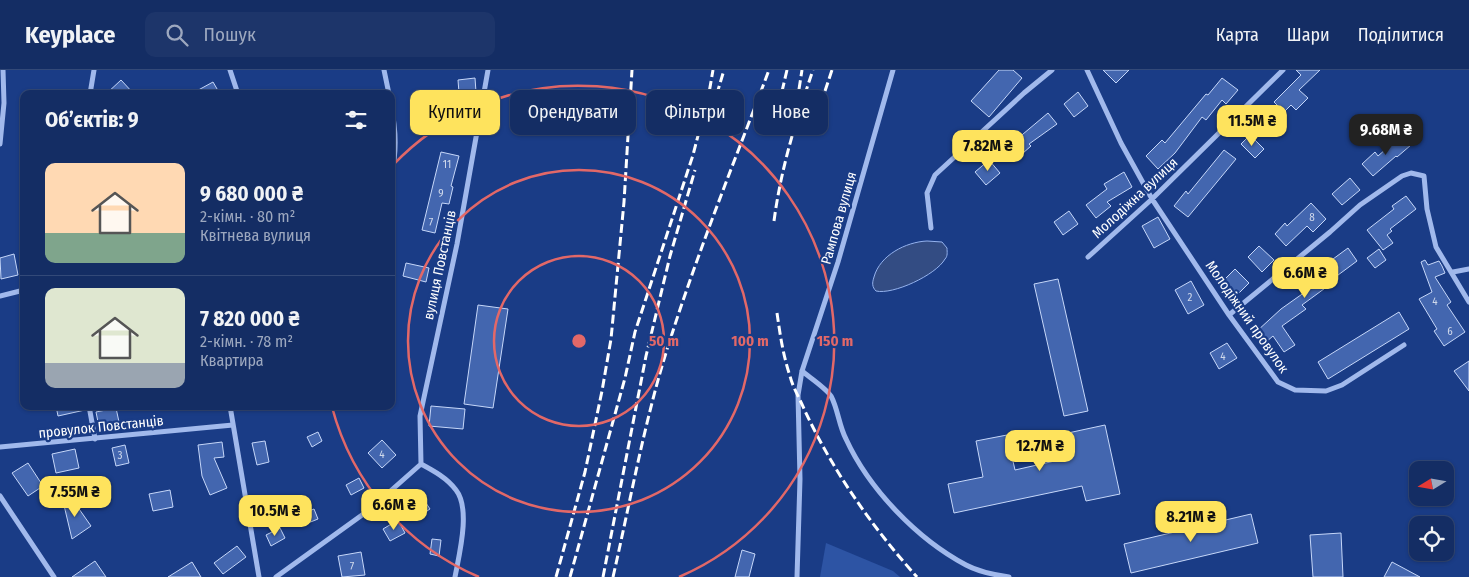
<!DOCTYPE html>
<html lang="uk">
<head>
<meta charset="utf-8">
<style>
  :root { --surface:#142d64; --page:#1d356a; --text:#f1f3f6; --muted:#9da8bf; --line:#334978; --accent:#fee35d }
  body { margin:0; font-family:"Fira Sans Condensed",sans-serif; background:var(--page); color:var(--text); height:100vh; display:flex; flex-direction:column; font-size:19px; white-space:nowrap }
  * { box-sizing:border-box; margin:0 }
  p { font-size:16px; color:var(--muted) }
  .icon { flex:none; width:28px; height:28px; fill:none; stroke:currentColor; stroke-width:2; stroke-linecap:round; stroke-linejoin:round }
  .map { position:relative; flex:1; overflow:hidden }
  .side { position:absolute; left:20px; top:20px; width:375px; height:320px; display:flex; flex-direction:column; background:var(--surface); border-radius:10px; box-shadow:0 1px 4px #0004,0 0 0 1px var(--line) }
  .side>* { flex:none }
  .hud { position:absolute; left:410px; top:20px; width:475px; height:45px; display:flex; gap:10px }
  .needle { width:32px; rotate:259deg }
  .controls { position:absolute; left:1409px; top:391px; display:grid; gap:10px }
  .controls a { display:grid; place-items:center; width:45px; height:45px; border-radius:10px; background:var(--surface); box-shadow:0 1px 4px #0004,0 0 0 1px var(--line); font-size:25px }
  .price { position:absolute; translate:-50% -42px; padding:0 11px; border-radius:10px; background:var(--accent); color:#111; font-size:16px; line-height:32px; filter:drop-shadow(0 1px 2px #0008) }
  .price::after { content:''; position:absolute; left:50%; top:30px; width:15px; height:11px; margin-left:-8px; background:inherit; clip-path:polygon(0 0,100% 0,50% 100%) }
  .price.current { background:#222; color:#fff }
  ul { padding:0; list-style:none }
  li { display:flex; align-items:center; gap:15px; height:125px; padding:0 25px }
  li+li { border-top:1px solid var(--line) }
  li span { display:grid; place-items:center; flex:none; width:140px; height:100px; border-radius:10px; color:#555 }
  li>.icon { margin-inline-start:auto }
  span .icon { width:60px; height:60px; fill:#fffc; stroke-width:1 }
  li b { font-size:21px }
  h2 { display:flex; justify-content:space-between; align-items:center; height:60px; padding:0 25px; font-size:21px }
  .tag { padding:0 18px; border-radius:10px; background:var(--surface); box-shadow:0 1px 4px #0004,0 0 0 1px var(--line); font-size:18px; line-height:45px }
  .tag.current { background:var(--accent); color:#111 }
  header { display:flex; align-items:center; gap:30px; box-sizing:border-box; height:70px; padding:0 25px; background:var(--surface); border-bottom:1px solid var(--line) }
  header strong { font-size:24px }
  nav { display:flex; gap:28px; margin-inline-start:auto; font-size:18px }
  .search { width:350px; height:45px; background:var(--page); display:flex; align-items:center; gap:12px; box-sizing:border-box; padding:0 18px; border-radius:10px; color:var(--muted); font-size:19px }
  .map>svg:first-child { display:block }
  .green { fill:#2d54a4 }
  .water { fill:#334c83; stroke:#94b2ee }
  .building { fill:#4366af; stroke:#c6d7f9 }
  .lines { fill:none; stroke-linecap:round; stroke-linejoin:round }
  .minor { stroke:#a1b9ec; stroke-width:5 }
  .rail { stroke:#fff; stroke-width:3; stroke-dasharray:9 4; stroke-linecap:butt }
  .ring { fill:none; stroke:#e26868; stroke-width:2.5 }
  .labels { text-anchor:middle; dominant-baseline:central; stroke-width:4.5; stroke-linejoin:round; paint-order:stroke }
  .number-label { font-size:11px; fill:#d0d9eb }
  .street-label { font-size:14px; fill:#fff; stroke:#1a3c86 }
  .centre { fill:#e26868; stroke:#1a3c86; stroke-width:2.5 }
  .ring-label { font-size:15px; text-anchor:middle; font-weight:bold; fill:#e26868; stroke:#1a3c86; stroke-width:4.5; stroke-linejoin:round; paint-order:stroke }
</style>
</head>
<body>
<header>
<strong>Keyplace</strong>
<div class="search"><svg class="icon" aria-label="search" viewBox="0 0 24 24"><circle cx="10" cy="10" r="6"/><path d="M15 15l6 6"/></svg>Пошук</div>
<nav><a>Карта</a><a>Шари</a><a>Поділитися</a></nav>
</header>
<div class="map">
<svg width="1469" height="507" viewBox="0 0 1469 507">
  <rect width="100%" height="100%" fill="#1a3c86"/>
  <path class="green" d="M826,473L893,501L900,507H820Z"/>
  <path class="water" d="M927,171L942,172L947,178C947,182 948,186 945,189C936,205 893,225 876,221C872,217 872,213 874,207C880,185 906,172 927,171Z"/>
  <path class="building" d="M999,0H1013L1022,8L989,47L971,31Z
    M1103,0H1129L1116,13Z
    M1296,0H1320L1299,20L1308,28L1296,40L1291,35L1284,42L1274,32L1301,5Z
    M475,8L476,22L459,23L458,10Z
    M1222,8L1238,20L1226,34L1222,30L1206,50L1202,47L1175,83L1158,99L1146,86L1162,70L1165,73L1206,24L1208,25Z
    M121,10L134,24H106Z
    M213,12L220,24H191Z
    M1078,22L1088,36L1074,47L1064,34Z
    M422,34L433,37L427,60L416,57Z
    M1264,42L1276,51L1269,58L1258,48Z
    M1048,43L1057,54L1029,74L1031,76L1014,91L1004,80Z
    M1250,65L1264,79L1255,88L1241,74Z
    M1402,65L1411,75L1397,87L1396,86L1373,106L1362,94L1375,82L1378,86Z
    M1224,80L1236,89L1188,147L1174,136L1186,121L1188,124Z
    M441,82L459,86L451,116L453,117L449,134L442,133L435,163L422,160Z
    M989,90L1000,103L986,115L975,102Z
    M1124,102L1132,117L1107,132L1111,136L1096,148L1086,135L1107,119L1104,114Z
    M1350,108L1360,120L1342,135L1332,124Z
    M1406,126L1416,139L1390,159L1392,161L1387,165L1393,173L1383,180L1367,160L1394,139L1392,136Z
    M1311,133L1326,149L1313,162L1307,156L1286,176L1275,164L1285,153L1287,156Z
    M1069,141L1078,154L1063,165L1054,152Z
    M1158,147L1170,169L1154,178L1142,156Z
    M1259,176L1274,190L1262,202L1248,187Z
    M1348,178L1357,191L1330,211L1332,213L1302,235L1306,239L1282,256L1295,275L1284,282L1273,266L1266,272L1257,261L1281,239L1305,222L1299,214Z
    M1379,179L1386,190L1375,198L1367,188Z
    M14,184L18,205L1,209L0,188Z
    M1425,190L1428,195L1439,191L1442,196L1445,203L1435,207L1451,232L1447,235L1465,262L1444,276L1434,261L1437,259L1419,229L1432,222L1421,192Z
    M406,193L429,198L426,212L403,206Z
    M1235,199L1249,213L1238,224L1224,210Z
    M1058,209L1088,341L1064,346L1034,214Z
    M1191,211L1204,235L1188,244L1175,220Z
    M478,235L508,239L493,338L464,334Z
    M1399,242L1409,259L1328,309L1318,292Z
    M1227,273L1237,288L1219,299L1210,283Z
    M1469,291V321L1454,301Z
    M56,336H85V340L58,346Z
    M431,336L465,339L463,359L429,356Z
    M116,338L119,352L99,357L96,342Z
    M1105,355L1120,424L1086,431L1082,416L954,443L948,414L983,407L976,371L1007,365L1015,400L1059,390L1054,366Z
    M318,362L322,371L312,377L307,367Z
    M382,370L396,385L382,398L368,383Z
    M265,371L269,392L257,395L252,373Z
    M222,372L224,387L214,388L227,418L210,425L202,406L198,375Z
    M125,375L129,393L116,396L112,378Z
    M75,379L79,398L56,403L52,384Z
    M28,393L43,416L28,426L12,403Z
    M359,408L364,418L351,425L346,415Z
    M170,420L173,437L153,441L149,424Z
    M70,426L91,456L72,469L63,431Z
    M424,430L430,439L416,448L410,439Z
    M314,439L318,449L303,455L299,445Z
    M1251,444L1258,473L1131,503L1124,474Z
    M398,450L405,463L390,471L383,459Z
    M280,458L285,468L271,476L266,465Z
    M1341,463L1343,507H1313L1310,465Z
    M432,469L441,470L439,486L430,484Z
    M237,476L246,487L223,504L214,493Z
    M742,480L755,484L749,507H735Z
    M361,482L365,505L342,507L338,486Z
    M95,491L106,507H72Z
    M192,492L201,507H168Z
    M1392,492L1420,507H1384Z"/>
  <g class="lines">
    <path class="minor" d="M230,0L238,24
      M384,0L389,24
      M1087,0L1121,73L1152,129L1229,245L1278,312L1295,320L1326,321L1342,315L1404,275
      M90,24L94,0
      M391,36C396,59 397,83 391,106
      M0,74L4,33L3,0
      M931,158L927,123L935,105L1024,23L1052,0
      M1088,187L1152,129L1283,0
      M1453,202L1469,199
      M0,226L24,220
      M1229,245L1330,162L1360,135L1402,106L1411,103L1424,106L1427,139L1436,177L1469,232
      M802,301C809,307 826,318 831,326C838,339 839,356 846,369C869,419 917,469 966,495C979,502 995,505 1009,507
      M89,336L95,369
      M230,336L259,507
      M0,377L233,355
      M421,394L420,346L457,174L488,0
      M421,394C434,401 447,408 456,420C471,439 459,485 455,507
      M0,426L54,507
      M276,507L369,440L421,394
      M797,507L800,409L798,325L802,301L838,192L893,0"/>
    <path class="rail" d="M825,21L832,0
      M797,32L802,0
      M779,34L787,0
      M713,37L724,0
      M774,151C781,98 796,50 813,0
      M777,243C780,264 783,285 790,306C793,318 800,329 805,341C833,401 872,457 917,507
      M556,507L585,402L602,321L611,269L624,132L632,0
      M570,507L625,308L635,262L693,85L709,23L713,0
      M603,507L646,286L670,186L695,100
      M613,507C629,437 642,365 662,296C692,196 732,98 769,0"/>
  </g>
  <g class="ring">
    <circle cx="579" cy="271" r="85"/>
    <circle cx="579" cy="271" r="171"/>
    <path d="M479 507A256 256 0 0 1 332 337M392 96A256 256 0 1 1 679 507"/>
  </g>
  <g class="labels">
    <g class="number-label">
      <text x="447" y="94">11</text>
      <text x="441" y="123">9</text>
      <text x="1312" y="147">8</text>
      <text x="431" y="152">7</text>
      <text x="1190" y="227">2</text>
      <text x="1435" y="231">4</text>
      <text x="1450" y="261">6</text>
      <text x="1223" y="286">4</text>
      <text x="382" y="384">4</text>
      <text x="120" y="385">3</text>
      <text x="352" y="496">7</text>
    </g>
    <g class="street-label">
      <text transform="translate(1135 128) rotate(-43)">Молодіжна вулиця</text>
      <text transform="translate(839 148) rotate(-74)">Рампова вулиця</text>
      <text transform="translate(440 195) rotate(-78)">вулиця Повстанців</text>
      <text transform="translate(1247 247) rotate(55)">Молодіжний провулок</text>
      <text transform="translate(101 357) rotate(-6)">провулок Повстанців</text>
    </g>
  </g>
  <circle cx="579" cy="271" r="8" class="centre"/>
  <g class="ring-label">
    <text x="664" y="276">50 m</text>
    <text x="750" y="276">100 m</text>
    <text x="835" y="276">150 m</text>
  </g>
</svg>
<div class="controls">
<a><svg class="needle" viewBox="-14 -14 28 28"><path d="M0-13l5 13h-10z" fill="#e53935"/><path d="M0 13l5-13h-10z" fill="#9da8bf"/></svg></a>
<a><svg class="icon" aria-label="locate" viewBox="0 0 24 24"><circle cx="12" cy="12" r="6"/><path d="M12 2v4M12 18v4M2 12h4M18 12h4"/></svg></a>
</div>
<b class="price" style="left:1252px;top:77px">11.5M ₴</b>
<b class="price current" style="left:1386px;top:86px">9.68M ₴</b>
<b class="price" style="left:988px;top:102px">7.82M ₴</b>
<b class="price" style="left:1305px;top:229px">6.6M ₴</b>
<b class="price" style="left:1040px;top:402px">12.7M ₴</b>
<b class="price" style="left:75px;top:448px">7.55M ₴</b>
<b class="price" style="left:394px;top:461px">6.6M ₴</b>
<b class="price" style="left:275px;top:467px">10.5M ₴</b>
<b class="price" style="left:1191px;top:473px">8.21M ₴</b>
<div class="hud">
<a class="tag current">Купити</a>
<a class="tag">Орендувати</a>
<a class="tag">Фільтри</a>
<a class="tag">Нове</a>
</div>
<section class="side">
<h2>Об’єктів: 9<svg class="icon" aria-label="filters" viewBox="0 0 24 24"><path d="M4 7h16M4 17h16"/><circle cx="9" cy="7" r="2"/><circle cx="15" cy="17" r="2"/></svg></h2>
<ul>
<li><span style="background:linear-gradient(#ffd9b3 70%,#7fa58c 0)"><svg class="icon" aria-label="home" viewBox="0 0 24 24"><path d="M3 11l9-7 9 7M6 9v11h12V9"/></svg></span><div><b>9 680 000 ₴</b><p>2-кімн. · 80 m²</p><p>Квітнева вулиця</p></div></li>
<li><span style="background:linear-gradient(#dfe7d0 75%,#9aa5b1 0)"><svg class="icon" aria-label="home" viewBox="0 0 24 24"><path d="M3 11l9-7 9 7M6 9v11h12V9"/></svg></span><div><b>7 820 000 ₴</b><p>2-кімн. · 78 m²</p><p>Квартира</p></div></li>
</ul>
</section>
</div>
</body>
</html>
